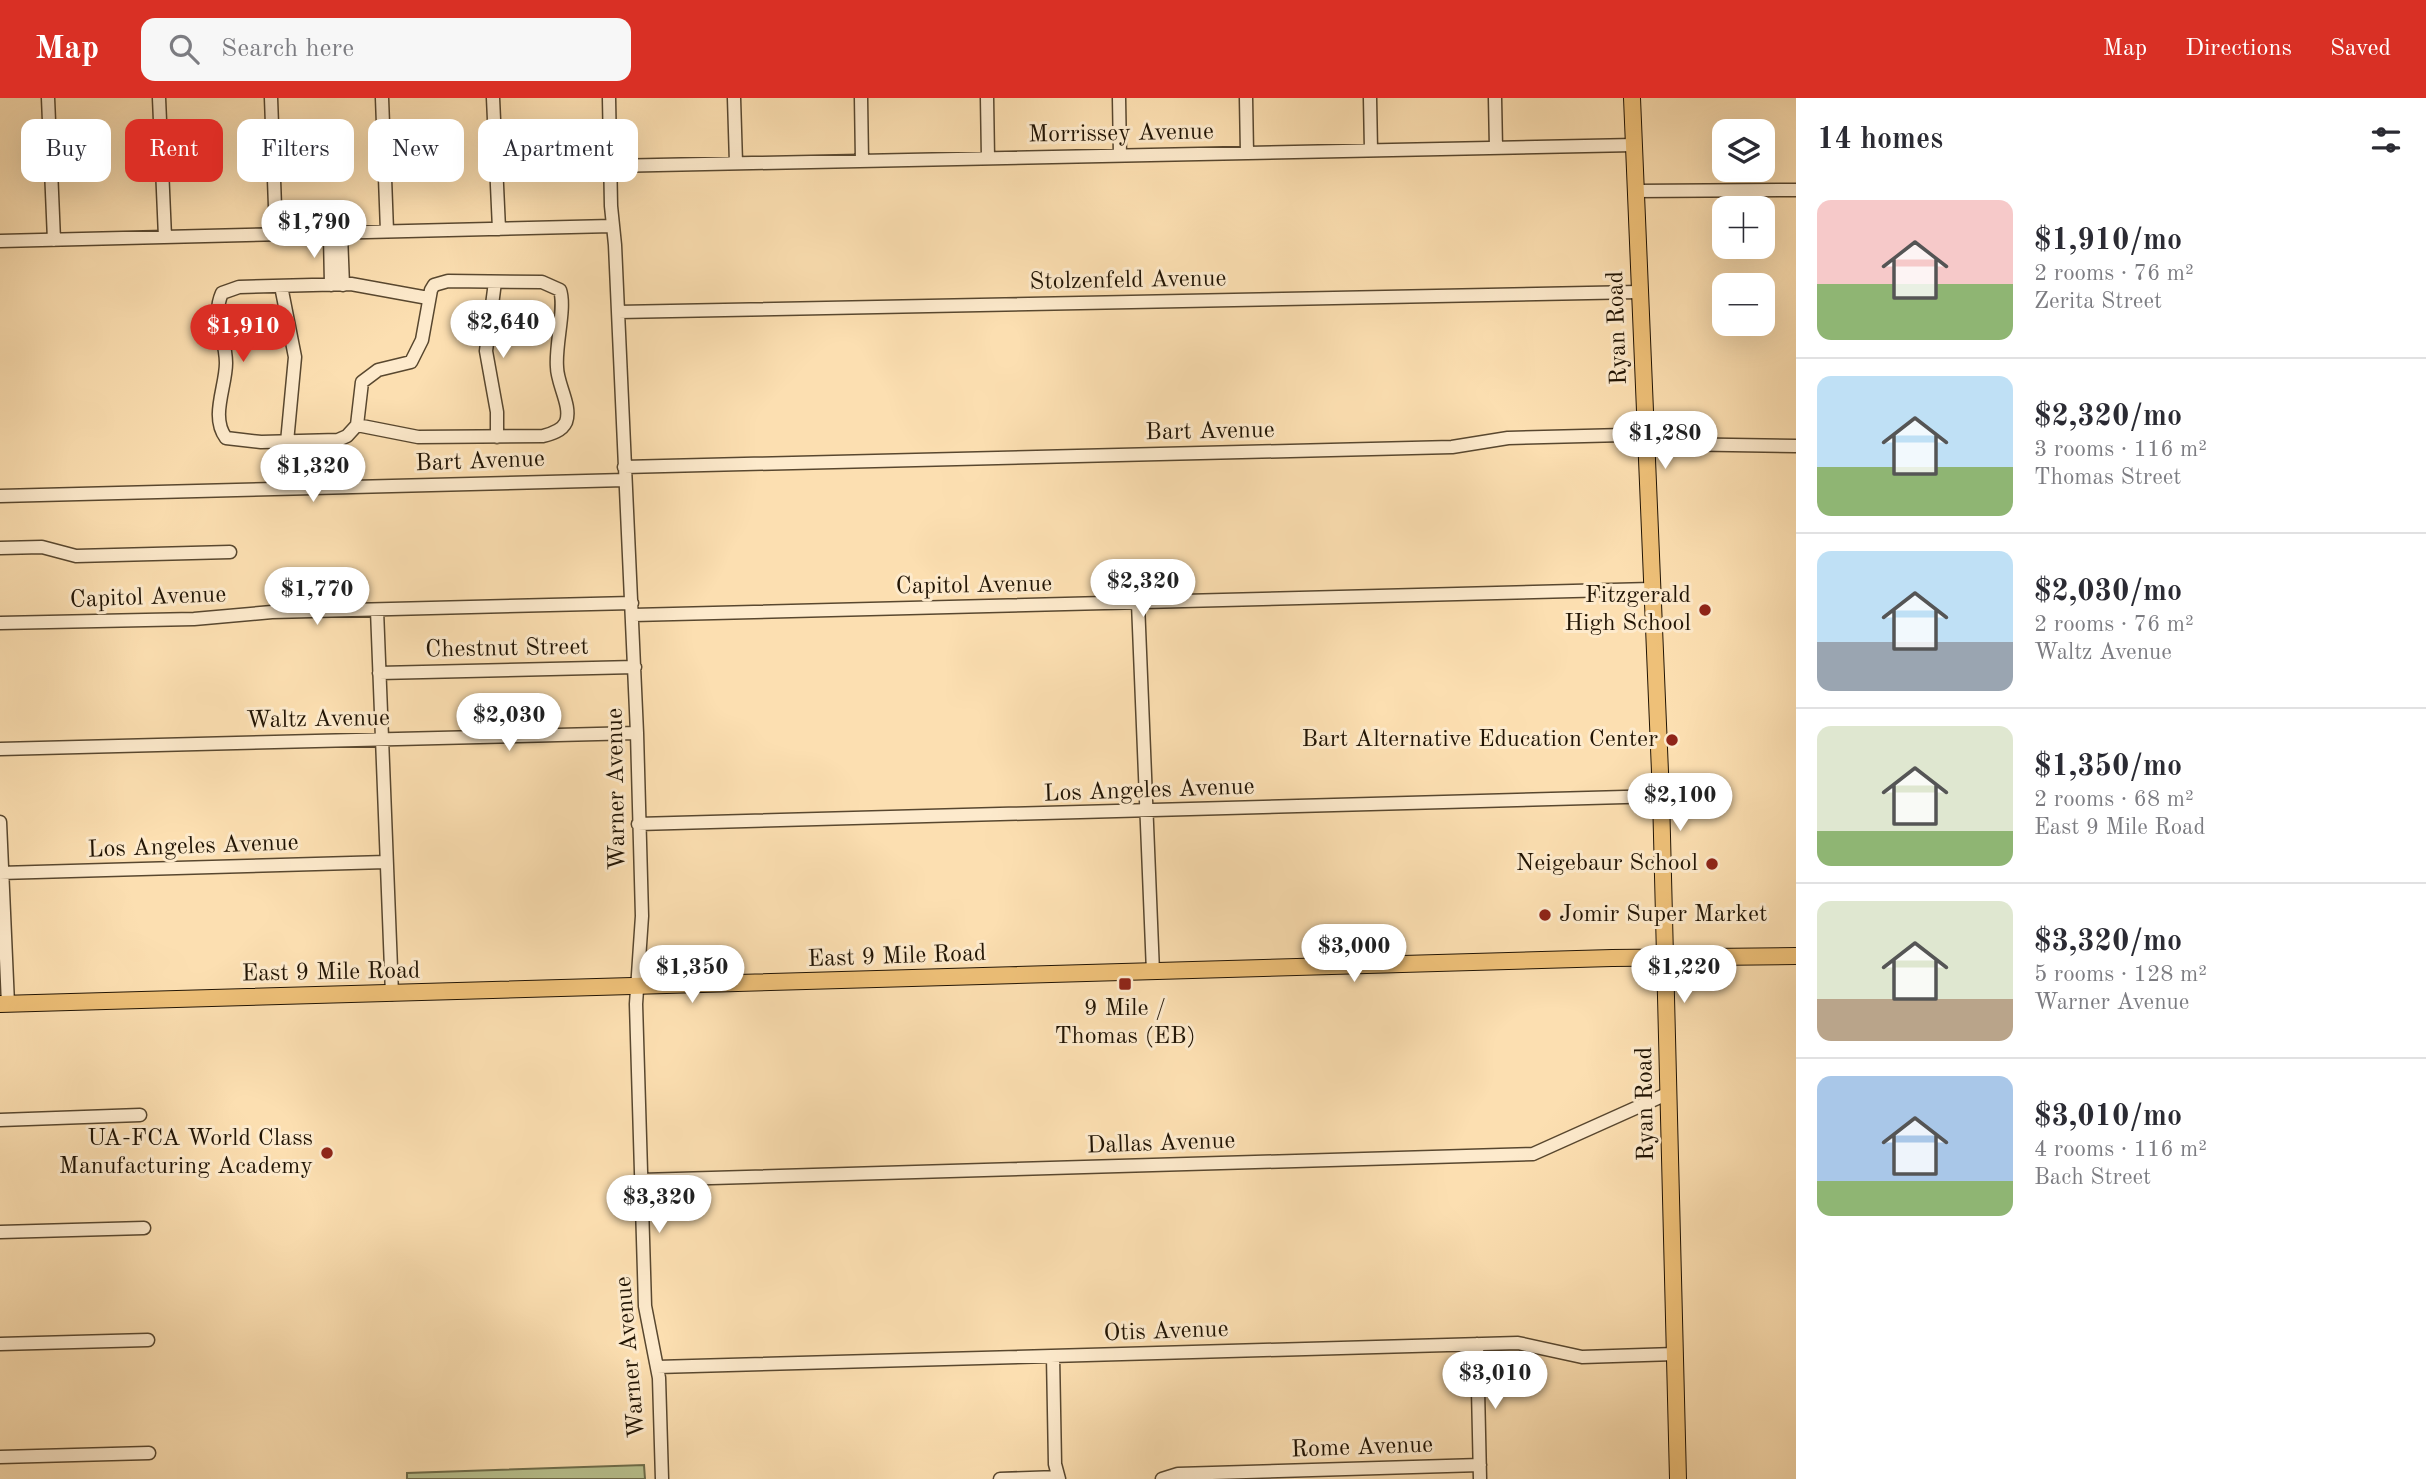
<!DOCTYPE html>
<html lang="en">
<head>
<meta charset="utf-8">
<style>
  :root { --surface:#fff; --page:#f7f7f7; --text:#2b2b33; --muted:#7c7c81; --line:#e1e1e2; --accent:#d93025 }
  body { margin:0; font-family:"Old Standard TT",serif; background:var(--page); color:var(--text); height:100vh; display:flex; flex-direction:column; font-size:26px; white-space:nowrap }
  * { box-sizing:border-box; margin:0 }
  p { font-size:23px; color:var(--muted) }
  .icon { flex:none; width:38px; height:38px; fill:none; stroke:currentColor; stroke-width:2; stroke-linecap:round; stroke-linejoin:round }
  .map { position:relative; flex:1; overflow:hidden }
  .panel { display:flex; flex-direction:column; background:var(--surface); width:630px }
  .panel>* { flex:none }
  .top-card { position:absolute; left:21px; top:21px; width:665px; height:63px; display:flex; gap:14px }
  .tools { position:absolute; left:1712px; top:21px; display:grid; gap:14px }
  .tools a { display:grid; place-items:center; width:63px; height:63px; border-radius:14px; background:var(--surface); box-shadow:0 7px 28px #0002; font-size:35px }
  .price { position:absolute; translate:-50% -60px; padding:0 16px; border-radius:24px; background:#fff; color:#222; font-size:23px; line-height:46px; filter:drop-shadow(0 2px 4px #0008) }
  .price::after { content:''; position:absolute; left:50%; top:42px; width:21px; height:16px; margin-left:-10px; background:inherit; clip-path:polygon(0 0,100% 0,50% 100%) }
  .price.active { background:var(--accent); color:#fff }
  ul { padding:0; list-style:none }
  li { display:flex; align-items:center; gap:21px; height:175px; padding:0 21px }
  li+li { border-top:2px solid var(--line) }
  li span { display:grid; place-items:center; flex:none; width:196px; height:140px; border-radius:14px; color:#555 }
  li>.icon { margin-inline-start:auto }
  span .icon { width:84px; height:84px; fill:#fffc; stroke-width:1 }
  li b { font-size:30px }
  h2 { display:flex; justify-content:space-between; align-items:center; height:84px; padding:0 21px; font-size:30px }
  .pill { padding:0 24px; border-radius:14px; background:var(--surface); box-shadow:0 7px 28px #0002; font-size:24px; line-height:63px }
  .pill.active { background:var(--accent); color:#fff }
  header { display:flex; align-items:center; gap:42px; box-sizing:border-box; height:98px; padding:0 35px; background:var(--accent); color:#fff }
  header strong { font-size:33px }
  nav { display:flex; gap:38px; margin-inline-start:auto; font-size:24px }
  .search { width:490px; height:63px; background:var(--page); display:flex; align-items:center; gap:18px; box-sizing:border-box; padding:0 24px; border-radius:14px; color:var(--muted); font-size:26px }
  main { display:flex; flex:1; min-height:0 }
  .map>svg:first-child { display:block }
  .green { fill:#b9c390; stroke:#6d6c4a; stroke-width:2 }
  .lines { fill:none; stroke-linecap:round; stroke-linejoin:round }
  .minor-casing { stroke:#58472f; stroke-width:15 }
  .major-casing { stroke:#211404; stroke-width:18 }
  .minor { stroke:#fdeacc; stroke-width:12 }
  .major { stroke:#eec078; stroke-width:16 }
  .poi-dot { fill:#8f2418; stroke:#fdeacc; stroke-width:2.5 }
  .labels { text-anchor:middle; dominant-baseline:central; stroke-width:6; stroke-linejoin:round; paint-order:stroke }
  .street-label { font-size:24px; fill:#211404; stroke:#fdeacc }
  .poi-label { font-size:24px; fill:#211404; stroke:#fdeacc; text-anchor:end }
</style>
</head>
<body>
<header>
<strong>Map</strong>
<div class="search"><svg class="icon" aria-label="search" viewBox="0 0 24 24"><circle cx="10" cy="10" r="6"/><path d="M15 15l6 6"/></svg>Search here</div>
<nav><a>Map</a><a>Directions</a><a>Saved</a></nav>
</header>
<main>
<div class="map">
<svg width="1796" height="1381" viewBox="0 0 1796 1381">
  <rect width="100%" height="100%" fill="#fcdfb1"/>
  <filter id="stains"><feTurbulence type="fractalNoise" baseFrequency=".00286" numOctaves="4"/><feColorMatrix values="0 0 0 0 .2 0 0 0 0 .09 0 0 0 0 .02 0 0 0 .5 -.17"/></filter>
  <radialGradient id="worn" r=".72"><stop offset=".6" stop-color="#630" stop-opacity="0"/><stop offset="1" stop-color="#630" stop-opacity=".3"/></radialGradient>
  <path class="green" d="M644,1367L645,1381H407V1375Z"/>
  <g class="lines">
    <g class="minor-casing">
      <path id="minor" d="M48,0L54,142
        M159,0L165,139
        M271,0L276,136
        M382,0L387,133
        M493,0L499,131
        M609,0L611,108L615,147L637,635L642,818L636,906L645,1208L659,1280L662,1381
        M734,0L736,65
        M861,0L862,63
        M987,0L988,60
        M1119,0L1120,58
        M1246,0L1247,55
        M1370,0L1371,52
        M1495,0L1496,50
        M610,68L1634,47
        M1635,93L1796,92
        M330,137L331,187
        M341,137L343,187
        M0,143L612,128
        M448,183L542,184L560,192C566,210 555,247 557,269C557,286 572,308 566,324C562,333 551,336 543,338L418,339L357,327L362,284L378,272L411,264L422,242L431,192L434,187Z
        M495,184L486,253L497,314V339
        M281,188L295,259L287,344
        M618,214L1639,194
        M357,327L347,338L338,342L261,344L226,340C210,319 226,289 226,265C226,239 211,220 222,195L239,189L351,186L428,200
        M624,369L1452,349L1508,340L1624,337L1668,346L1796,348
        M0,398L625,382
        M0,450L42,449L76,458L230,454
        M1138,505L1153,874
        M377,512L392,896
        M633,517L1651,491
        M0,525L194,521L272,514L632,505
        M379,575L635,569
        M0,651L637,635
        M0,724L8,906
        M638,726L1661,698
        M0,775L386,764
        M0,1022L140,1017
        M641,1082L1533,1056L1669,995
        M0,1134L144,1130
        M0,1246L148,1242
        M1477,1246L1480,1381
        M1053,1258L1055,1366L1059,1381
        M657,1269L1518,1245L1582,1259L1675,1256
        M0,1359L149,1355
        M1000,1381L1058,1379
        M1162,1381L1178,1376L1480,1367"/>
    </g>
    <g class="major-casing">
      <path id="major" d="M1632,0L1661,698L1678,1381
        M0,906L1612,860L1796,858"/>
    </g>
    <use href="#minor" class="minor"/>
    <use href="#major" class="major"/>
  </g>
  <g class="poi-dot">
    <circle cx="1705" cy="512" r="7"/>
    <circle cx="1672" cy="642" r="7"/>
    <circle cx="1712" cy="766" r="7"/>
    <circle cx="1545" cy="817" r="7"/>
    <rect x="1118" y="879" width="14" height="14" rx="3.5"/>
    <circle cx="327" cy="1055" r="7"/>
  </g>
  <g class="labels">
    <g class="street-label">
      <text transform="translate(1121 36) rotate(-1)">Morrissey Avenue</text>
      <text transform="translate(1128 183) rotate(-1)">Stolzenfeld Avenue</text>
      <text transform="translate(1618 230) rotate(-92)">Ryan Road</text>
      <text transform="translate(1210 334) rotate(-1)">Bart Avenue</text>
      <text transform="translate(480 364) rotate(-2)">Bart Avenue</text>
      <text transform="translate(974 488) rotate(-1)">Capitol Avenue</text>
      <text transform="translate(148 500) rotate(-2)">Capitol Avenue</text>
      <text transform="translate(507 551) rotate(-1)">Chestnut Street</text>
      <text transform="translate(318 622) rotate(-1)">Waltz Avenue</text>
      <text transform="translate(617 691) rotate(-91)">Warner Avenue</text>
      <text transform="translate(1149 693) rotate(-2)">Los Angeles Avenue</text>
      <text transform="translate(193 749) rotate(-2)">Los Angeles Avenue</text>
      <text transform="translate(897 859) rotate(-2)">East 9 Mile Road</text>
      <text transform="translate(331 875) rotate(-1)">East 9 Mile Road</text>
      <text transform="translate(1646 1006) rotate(-91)">Ryan Road</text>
      <text transform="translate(1161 1046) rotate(-2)">Dallas Avenue</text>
      <text transform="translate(1166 1234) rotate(-2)">Otis Avenue</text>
      <text transform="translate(631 1259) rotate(-95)">Warner Avenue</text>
      <text transform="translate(1362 1350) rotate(-2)">Rome Avenue</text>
    </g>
    <g class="poi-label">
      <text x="1691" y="498">Fitzgerald<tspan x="1691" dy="28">High School</tspan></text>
      <text x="1658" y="642">Bart Alternative Education Center</text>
      <text x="1698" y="766">Neigebaur School</text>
      <text x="1559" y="817" text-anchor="start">Jomir Super Market</text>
      <text x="1125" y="911" text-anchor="middle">9 Mile /<tspan x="1125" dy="28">Thomas (EB)</tspan></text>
      <text x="313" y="1041">UA-FCA World Class<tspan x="313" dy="28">Manufacturing Academy</tspan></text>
    </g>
  </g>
  <rect width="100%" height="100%" filter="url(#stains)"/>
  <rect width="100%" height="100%" fill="url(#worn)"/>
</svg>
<div class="tools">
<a><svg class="icon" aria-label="layers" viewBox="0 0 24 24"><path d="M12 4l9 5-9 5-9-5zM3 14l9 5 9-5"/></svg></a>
<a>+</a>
<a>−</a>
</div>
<b class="price" style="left:314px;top:162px">$1,790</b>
<b class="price" style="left:503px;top:262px">$2,640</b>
<b class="price active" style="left:243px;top:266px">$1,910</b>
<b class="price" style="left:1665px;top:373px">$1,280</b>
<b class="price" style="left:313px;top:406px">$1,320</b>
<b class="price" style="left:1143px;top:521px">$2,320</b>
<b class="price" style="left:317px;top:529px">$1,770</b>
<b class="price" style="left:509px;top:655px">$2,030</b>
<b class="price" style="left:1680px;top:735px">$2,100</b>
<b class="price" style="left:1354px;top:886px">$3,000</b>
<b class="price" style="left:692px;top:907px">$1,350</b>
<b class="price" style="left:1684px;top:907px">$1,220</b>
<b class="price" style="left:659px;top:1137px">$3,320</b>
<b class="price" style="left:1495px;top:1313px">$3,010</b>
<div class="top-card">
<a class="pill">Buy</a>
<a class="pill active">Rent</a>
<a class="pill">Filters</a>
<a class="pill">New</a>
<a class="pill">Apartment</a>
</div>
</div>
<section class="panel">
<h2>14 homes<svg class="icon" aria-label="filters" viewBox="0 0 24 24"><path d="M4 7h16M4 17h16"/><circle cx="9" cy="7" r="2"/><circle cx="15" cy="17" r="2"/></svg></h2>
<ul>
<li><span style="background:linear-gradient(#f6c9c9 60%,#8fb573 0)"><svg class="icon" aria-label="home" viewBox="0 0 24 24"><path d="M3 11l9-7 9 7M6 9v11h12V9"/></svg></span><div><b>$1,910/mo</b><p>2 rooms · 76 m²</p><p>Zerita Street</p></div></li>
<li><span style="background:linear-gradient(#bfe0f5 65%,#8fb573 0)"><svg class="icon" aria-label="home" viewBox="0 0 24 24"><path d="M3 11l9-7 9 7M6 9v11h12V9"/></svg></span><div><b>$2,320/mo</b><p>3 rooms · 116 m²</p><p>Thomas Street</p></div></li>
<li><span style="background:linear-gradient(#bfe0f5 65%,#9aa5b1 0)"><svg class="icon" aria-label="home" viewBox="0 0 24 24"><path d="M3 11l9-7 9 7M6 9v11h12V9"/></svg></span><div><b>$2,030/mo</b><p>2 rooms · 76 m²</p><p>Waltz Avenue</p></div></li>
<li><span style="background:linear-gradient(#dfe7d0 75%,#8fb573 0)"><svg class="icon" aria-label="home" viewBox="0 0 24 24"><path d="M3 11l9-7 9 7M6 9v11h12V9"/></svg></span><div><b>$1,350/mo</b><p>2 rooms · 68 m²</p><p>East 9 Mile Road</p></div></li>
<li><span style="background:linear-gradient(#dfe7d0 70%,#b9a48a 0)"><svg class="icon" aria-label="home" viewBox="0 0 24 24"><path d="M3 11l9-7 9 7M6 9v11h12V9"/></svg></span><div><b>$3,320/mo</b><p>5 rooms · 128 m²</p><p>Warner Avenue</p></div></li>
<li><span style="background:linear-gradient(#a9c7e8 75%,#8fb573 0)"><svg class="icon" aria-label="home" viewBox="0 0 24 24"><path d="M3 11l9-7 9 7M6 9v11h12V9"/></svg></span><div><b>$3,010/mo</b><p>4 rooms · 116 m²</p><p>Bach Street</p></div></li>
</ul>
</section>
</main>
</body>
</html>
